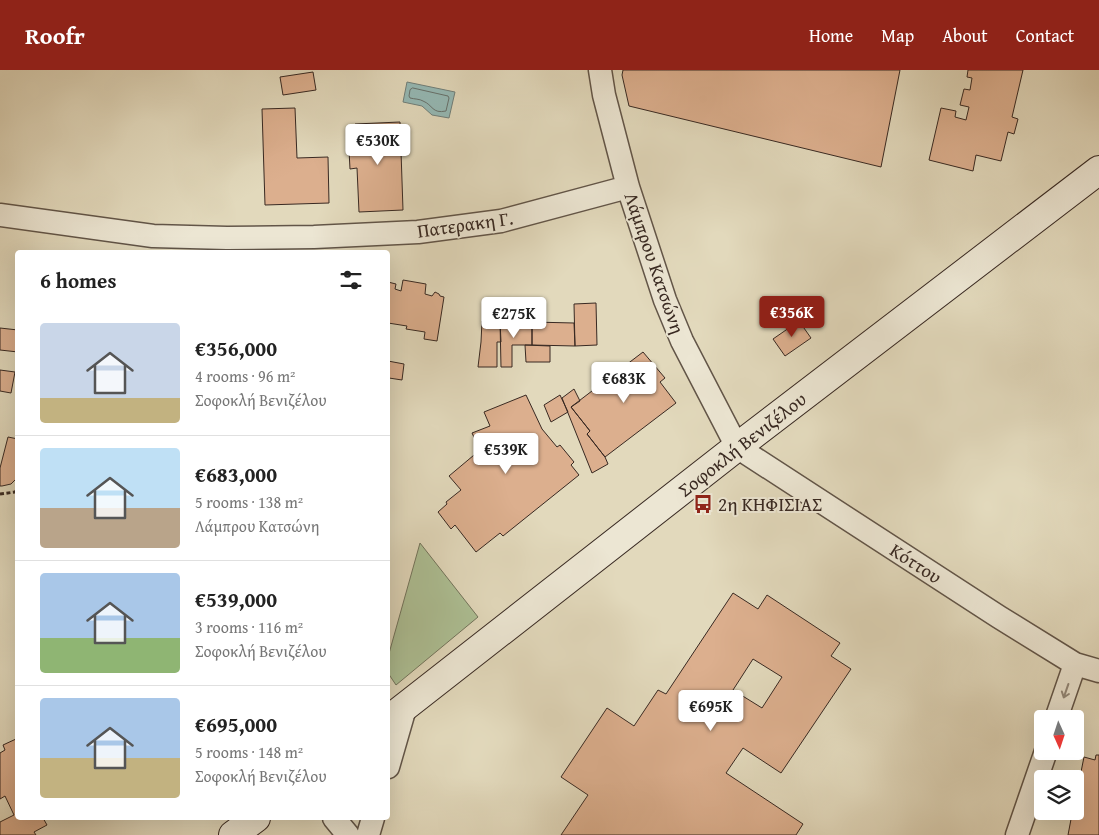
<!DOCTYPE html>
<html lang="en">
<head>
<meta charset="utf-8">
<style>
  :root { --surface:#fff; --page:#f2f2f2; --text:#222; --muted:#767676; --line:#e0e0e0; --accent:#8f2418 }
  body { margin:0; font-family:"Gentium Book Plus",serif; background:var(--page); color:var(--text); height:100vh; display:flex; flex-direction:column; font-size:19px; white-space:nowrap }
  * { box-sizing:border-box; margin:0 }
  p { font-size:16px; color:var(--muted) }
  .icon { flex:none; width:28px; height:28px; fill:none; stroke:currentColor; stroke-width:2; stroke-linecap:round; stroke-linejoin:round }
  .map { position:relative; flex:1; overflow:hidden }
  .panel { position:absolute; left:15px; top:180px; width:375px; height:570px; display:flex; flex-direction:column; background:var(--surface); border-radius:5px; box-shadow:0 5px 20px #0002 }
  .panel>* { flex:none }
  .needle { width:32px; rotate:177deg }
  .tools { position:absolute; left:1034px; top:640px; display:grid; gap:10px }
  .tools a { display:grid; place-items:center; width:50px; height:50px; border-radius:5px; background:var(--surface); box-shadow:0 5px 20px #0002; font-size:25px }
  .price { position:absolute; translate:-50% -42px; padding:0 11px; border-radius:5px; background:#fff; color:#222; font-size:16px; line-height:32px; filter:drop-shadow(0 1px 2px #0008) }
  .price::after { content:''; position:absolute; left:50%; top:30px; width:15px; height:11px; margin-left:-8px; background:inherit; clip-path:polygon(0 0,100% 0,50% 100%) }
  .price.on { background:var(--accent); color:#fff }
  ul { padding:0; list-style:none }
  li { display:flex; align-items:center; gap:15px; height:125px; padding:0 25px }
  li+li { border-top:1px solid var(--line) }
  li span { display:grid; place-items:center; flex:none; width:140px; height:100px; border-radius:5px; color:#555 }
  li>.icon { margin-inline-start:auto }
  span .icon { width:60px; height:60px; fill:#fffc; stroke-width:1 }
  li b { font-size:21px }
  h2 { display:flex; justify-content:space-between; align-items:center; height:60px; padding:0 25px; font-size:21px }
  header { display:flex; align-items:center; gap:30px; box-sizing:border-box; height:70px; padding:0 25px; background:var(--accent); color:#fff }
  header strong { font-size:24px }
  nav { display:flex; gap:28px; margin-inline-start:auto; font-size:18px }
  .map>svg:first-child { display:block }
  .green { fill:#adc095; stroke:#72745c }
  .water { fill:#95b9b5; stroke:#707f7a }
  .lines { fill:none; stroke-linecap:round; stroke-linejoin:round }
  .shore { stroke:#66716c; stroke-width:1 }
  .building { fill:#dcaf8e; stroke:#382922; fill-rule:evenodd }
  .street-casing { stroke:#625548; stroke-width:25 }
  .secondary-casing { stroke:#382922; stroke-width:30 }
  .path { stroke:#382922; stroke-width:3; stroke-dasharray:4 2.5; stroke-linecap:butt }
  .street { stroke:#ece6d3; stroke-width:22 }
  .secondary { stroke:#ece6d3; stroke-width:28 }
  .oneway { stroke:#92887a }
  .labels { text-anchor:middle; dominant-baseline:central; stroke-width:4; stroke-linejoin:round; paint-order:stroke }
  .street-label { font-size:19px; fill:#382922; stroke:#ece6d3 }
  .poi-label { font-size:19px; fill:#382922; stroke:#ece6d3; text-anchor:start }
</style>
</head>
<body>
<header>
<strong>Roofr</strong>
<nav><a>Home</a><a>Map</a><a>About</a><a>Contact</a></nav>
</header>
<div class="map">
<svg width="1099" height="765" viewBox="0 0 1099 765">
  <rect width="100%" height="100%" fill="#e2d9bc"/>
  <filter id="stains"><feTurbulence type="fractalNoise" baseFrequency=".004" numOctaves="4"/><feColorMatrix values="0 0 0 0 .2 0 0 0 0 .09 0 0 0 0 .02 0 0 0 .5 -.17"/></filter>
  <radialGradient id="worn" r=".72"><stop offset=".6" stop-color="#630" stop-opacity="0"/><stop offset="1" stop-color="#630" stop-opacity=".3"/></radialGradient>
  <path class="green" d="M420,473L478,547L396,615L388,603V587Z"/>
  <path class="water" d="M407,12L455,22L449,48L432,45L422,36L403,32Z"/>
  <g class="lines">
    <path class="shore" d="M413,18L448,26L449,28L446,41C432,44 433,35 423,31C420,29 414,29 410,28L409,26L410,20Z"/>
  </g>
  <path class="building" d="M623,0H900L881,97L629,36L622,5Z
    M968,0H1023L1012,47L1018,49L1014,64L1008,62L1001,91L976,85L973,101L929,90L941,38L956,41L955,47L966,50L969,37L960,35L964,19L970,20L972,8L967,7Z
    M313,2L316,20L283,25L280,7Z
    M295,38L297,88L328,87L329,133L265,135L262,39Z
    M400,52L403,140L359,142L357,98L350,99L348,61H355V54Z
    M403,210L426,214L425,224L432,226L435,222L439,224L440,226L444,227L437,271L424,269L425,262L406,259L407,256L388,253V212L396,214L395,219L401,221Z
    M596,233L597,275L575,276L574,234Z
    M482,251H500L501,272H497V297H478L481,272Z
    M500,251L532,252V275H512V297H501Z
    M799,251L811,268L785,286L773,269Z
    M532,252L574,253L575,276L532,275Z
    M0,258L18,260V282L0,280Z
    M525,275L550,276V292H526Z
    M643,282L665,308L660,312L676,333L605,387L587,364L590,361L571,337Z
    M388,291L404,294L402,310L389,308L388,315Z
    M0,300L15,302L11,323L0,321Z
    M574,319L580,331L571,337L590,361L587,364L605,387L608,394L592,403L562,328Z
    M526,325L542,359L557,377L560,375L574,392L571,395L579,405L503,466L500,463L476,482L455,455L451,459L438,442L447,434L446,432L461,420L449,406L480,380L472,363L490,356L484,342Z
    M560,325L568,342L551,352L544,335Z
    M8,367L18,369V407L11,414L2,416H0V398Z
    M733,523L758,539L767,525L840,573L831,586L851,599L781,703L743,678L726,703L803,754L796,765H561L588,725L561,707L607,638L634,656L658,620L666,624ZM753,589L782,607L762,638L733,620Z
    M16,669L18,673V748H43L47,755L34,762L36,765H0V752L14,745L5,726L0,729V683L5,680L3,675Z
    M1096,685H1099V765H1068L1072,744H1074L1076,734L1080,735L1081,732L1075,731V721L1079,702H1081L1084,687L1095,690Z"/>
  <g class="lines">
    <g class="street-casing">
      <path id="street" d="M600,0L604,25L628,117L665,230L682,271L737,377L999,547L1075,594L1099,601
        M0,145L153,166L227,168L314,167L418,162L501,151L628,117
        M1056,649L1075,594
        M388,697L405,638
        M334,748L348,765
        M368,765L373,748
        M1017,765L1046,681"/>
    </g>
    <g class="secondary-casing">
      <path id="secondary" d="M388,650L737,377L1099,100
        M233,765L256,748"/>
    </g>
    <path class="path" d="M0,424L15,422L18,419"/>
    <use href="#street" class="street"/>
    <use href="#secondary" class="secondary"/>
  </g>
  <defs><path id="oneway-shaft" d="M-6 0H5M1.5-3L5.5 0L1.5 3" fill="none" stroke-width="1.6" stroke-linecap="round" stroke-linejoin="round" transform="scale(1.25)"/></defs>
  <use class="oneway" href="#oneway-shaft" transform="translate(1066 621) rotate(109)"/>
  <defs>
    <g id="bus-bare" transform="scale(1.5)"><path d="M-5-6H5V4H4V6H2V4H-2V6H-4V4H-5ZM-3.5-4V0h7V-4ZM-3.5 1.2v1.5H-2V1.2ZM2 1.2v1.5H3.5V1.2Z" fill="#8f2418" stroke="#ece6d3" stroke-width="2.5" paint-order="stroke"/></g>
  </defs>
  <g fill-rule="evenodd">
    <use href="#bus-bare" x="703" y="434"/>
  </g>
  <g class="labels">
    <g class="street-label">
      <text transform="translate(465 154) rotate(-8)">Πατερακη Γ.</text>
      <text transform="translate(655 193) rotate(71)">Λάμπρου Κατσώνη</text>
      <text transform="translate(742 374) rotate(-38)">Σοφοκλή Βενιζέλου</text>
      <text transform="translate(916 493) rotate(33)">Κόττου</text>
    </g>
    <g class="poi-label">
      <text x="718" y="434">2η ΚΗΦΙΣΙΑΣ</text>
    </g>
  </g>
  <rect width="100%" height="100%" filter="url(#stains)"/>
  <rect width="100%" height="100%" fill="url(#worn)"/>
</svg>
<div class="tools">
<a><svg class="needle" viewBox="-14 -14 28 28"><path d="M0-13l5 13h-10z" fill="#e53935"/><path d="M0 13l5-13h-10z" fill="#767676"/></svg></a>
<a><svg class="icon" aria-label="layers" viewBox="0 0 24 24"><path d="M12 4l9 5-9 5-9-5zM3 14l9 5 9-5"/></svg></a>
</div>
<b class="price" style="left:378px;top:96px">€530K</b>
<b class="price on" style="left:792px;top:268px">€356K</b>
<b class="price" style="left:514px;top:269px">€275K</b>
<b class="price" style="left:624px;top:334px">€683K</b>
<b class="price" style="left:506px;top:405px">€539K</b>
<b class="price" style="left:711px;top:662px">€695K</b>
<section class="panel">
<h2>6 homes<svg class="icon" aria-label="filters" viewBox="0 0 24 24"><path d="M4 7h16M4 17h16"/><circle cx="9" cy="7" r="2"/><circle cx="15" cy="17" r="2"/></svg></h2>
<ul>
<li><span style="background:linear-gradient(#c9d6e8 75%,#c2b280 0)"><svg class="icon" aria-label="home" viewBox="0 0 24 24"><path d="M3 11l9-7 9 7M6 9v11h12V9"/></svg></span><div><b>€356,000</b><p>4 rooms · 96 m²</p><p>Σοφοκλή Βενιζέλου</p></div></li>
<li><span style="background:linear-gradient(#bfe0f5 60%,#b9a48a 0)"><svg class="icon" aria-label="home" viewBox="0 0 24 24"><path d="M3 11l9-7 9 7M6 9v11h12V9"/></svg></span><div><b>€683,000</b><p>5 rooms · 138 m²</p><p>Λάμπρου Κατσώνη</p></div></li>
<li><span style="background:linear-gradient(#a9c7e8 65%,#8fb573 0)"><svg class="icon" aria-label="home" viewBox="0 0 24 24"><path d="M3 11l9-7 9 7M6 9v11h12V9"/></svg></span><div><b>€539,000</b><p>3 rooms · 116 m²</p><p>Σοφοκλή Βενιζέλου</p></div></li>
<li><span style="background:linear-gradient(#a9c7e8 60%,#c2b280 0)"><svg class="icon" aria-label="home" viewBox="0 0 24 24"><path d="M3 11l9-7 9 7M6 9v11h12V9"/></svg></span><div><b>€695,000</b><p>5 rooms · 148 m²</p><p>Σοφοκλή Βενιζέλου</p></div></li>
</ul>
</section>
</div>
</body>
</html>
